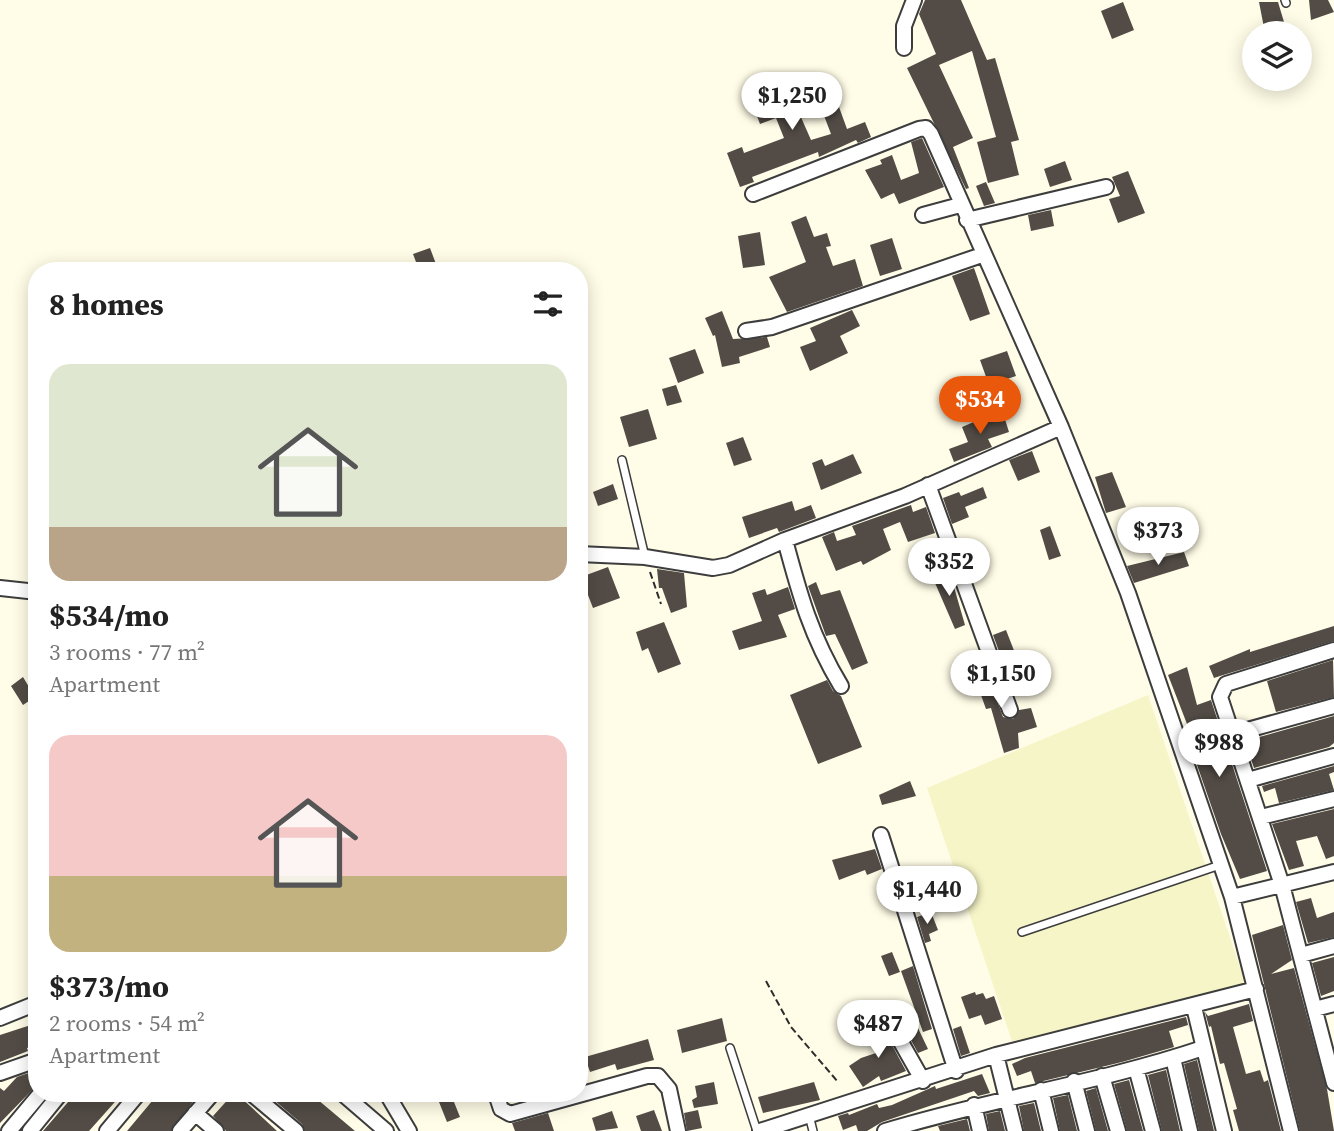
<!DOCTYPE html>
<html lang="en">
<head>
<meta charset="utf-8">
<style>
  :root { --surface:#fff; --page:#f6f6f6; --text:#222; --muted:#767676; --accent:#ea580c }
  body { margin:0; font-family:"Source Serif 4",serif; background:var(--page); color:var(--text); height:100vh; display:flex; flex-direction:column; font-size:26px; white-space:nowrap }
  * { box-sizing:border-box; margin:0 }
  p { font-size:23px; color:var(--muted) }
  .icon { flex:none; width:38px; height:38px; fill:none; stroke:currentColor; stroke-width:2; stroke-linecap:round; stroke-linejoin:round }
  .map { position:relative; flex:1; overflow:hidden }
  .sheet { position:absolute; left:28px; top:262px; width:560px; height:840px; display:flex; flex-direction:column; background:var(--surface); border-radius:28px; box-shadow:0 4px 18px #0003 }
  .sheet>* { flex:none }
  .buttons { position:absolute; left:1242px; top:21px; display:grid; gap:14px }
  .buttons a { display:grid; place-items:center; width:70px; height:70px; border-radius:50%; background:var(--surface); box-shadow:0 4px 18px #0003; font-size:35px }
  .price { position:absolute; translate:-50% -60px; padding:0 16px; border-radius:24px; background:#fff; color:#222; font-size:23px; line-height:46px; filter:drop-shadow(0 2px 4px #0008) }
  .price::after { content:''; position:absolute; left:50%; top:42px; width:21px; height:16px; margin-left:-10px; background:inherit; clip-path:polygon(0 0,100% 0,50% 100%) }
  .price.on { background:var(--accent); color:#fff }
  ul { padding:0; list-style:none }
  li { display:grid; align-content:center; gap:14px; height:371px; padding:0 21px }
  li span { display:grid; place-items:center; height:217px; border-radius:21px; color:#555 }
  li>.icon { margin-inline-start:auto }
  span .icon { width:126px; height:126px; fill:#fffc; stroke-width:1 }
  li b { font-size:30px }
  h2 { display:flex; justify-content:space-between; align-items:center; height:84px; padding:0 21px; font-size:30px }
  .map>svg:first-child { display:block }
  .farmland { fill:#f6f5c7 }
  .building { fill:#534c46 }
  .lines { fill:none; stroke-linecap:round; stroke-linejoin:round }
  .service-casing { stroke:#3d3d3d; stroke-width:10 }
  .minor-casing { stroke:#3d3d3d; stroke-width:18 }
  .path { stroke:#2c2c2c; stroke-width:2; stroke-dasharray:7 3.5; stroke-linecap:butt }
  .service { stroke:#fff; stroke-width:7 }
  .minor { stroke:#fff; stroke-width:14 }
</style>
</head>
<body>
<div class="map">
<svg width="1334" height="1131" viewBox="0 0 1334 1131">
  <rect width="100%" height="100%" fill="#fffce7"/>
  <path class="farmland" d="M1148,695L1246,985L1014,1047L927,788Z"/>
  <path class="building" d="M925,0H961L987,60L995,58L1019,140L1011,142L1019,175L988,183L977,142L996,137L972,51L939,65L973,138L953,147L969,188L966,189L907,68L936,54L919,14Z
    M1309,0H1328L1334,12L1311,20Z
    M1123,2L1134,30L1112,39L1101,11Z
    M1259,2H1278L1287,32L1265,33Z
    M784,75L789,87L816,77L821,90L805,96L811,111L800,115L811,140L831,134L823,113L839,107L847,129L865,122L871,137L858,143L856,140L819,157L818,152L752,177L754,182L740,187L727,153L742,147L744,153L784,138L776,118L760,124L754,108L774,100L767,82Z
    M922,138L944,187L899,204L894,193L881,199L865,170L882,164L880,160L892,155L901,180L919,173L911,142Z
    M1065,161L1072,180L1050,187L1044,169Z
    M1128,171L1145,213L1118,223L1109,199L1120,196L1112,177Z
    M986,182L995,203L984,206L976,186Z
    M1051,210L1054,226L1031,231L1028,215Z
    M806,216L814,237L827,233L831,246L826,247L833,266L855,259L863,286L787,312L769,277L806,262L791,222Z
    M760,232L765,265L743,268L738,236Z
    M892,238L902,269L880,276L870,245Z
    M430,248L436,264L419,270L413,254Z
    M974,268L990,314L970,321L952,276Z
    M852,310L860,326L840,336L848,353L810,371L800,347L816,341L810,328Z
    M722,311L733,339L767,337L770,347L739,357L740,363L722,367L715,335L713,336L705,318Z
    M695,349L704,373L678,383L669,358Z
    M1007,351L1016,376L989,385L980,360Z
    M676,385L682,402L667,406L662,389Z
    M648,409L657,439L629,447L620,417Z
    M1002,410L1009,432L988,439L992,447L954,462L949,449L968,442L962,427Z
    M743,437L752,460L734,466L726,443Z
    M1032,451L1040,472L1018,481L1009,460Z
    M853,454L862,473L821,490L812,463L822,459L825,466Z
    M1112,472L1126,507L1106,513L1095,477Z
    M613,484L618,499L598,506L593,492Z
    M983,487L987,498L965,507L969,517L952,524L943,498L959,492L961,496Z
    M792,501L795,511L811,505L816,518L779,532L777,528L749,538L742,517Z
    M911,505L913,512L926,507L935,533L908,542L900,522L883,529L891,550L863,565L861,561L836,571L822,537L834,532L837,541L856,535L852,526Z
    M1050,526L1061,556L1049,560L1040,530Z
    M1184,552L1189,566L1134,583L1127,566Z
    M608,567L620,598L593,608L581,577Z
    M657,569L684,573L687,607L671,613L662,588H659Z
    M949,570L965,625L955,629L932,576Z
    M816,582L821,595L840,590L868,663L852,670L835,634L826,636L808,586Z
    M788,587L795,609L778,615L787,637L739,650L732,631L762,621L752,593L765,589L767,595Z
    M664,622L681,664L658,673L648,648L642,651L636,632Z
    M1334,626V641L1220,676L1214,678L1209,666L1250,649V652Z
    M1006,630L1022,671L1008,676L993,635Z
    M980,655L1003,717L1013,719L1019,710L1031,708L1037,727L1018,733L1019,748L1004,753L991,708L986,709L968,659Z
    M1333,660L1334,697L1276,712L1267,681Z
    M1187,667L1197,705L1211,700L1267,871L1240,879L1221,834L1196,762L1199,761L1194,742L1168,675Z
    M23,677L35,697L23,705L11,686Z
    M827,680L833,691L841,696L862,747L818,764L790,695Z
    M1334,716V743L1329,747L1254,768L1245,741Z
    M1334,766V772L1329,774L1334,790L1279,803L1275,788L1264,792L1262,786Z
    M910,781L916,796L882,805L879,795Z
    M1334,809V856L1326,859L1317,836L1296,841L1304,866L1289,870L1272,824Z
    M875,849L882,869L867,875L865,870L839,880L832,860Z
    M1311,898L1317,918L1334,912V937L1308,943L1296,902Z
    M931,912L938,930L929,934L931,941L925,943L917,917Z
    M1283,925L1292,960L1271,974L1294,968L1327,1089L1334,1131H1300L1252,935Z
    M892,952L900,972L889,976L881,956Z
    M1334,957V991L1321,996L1312,963Z
    M913,966L932,1029L923,1032L901,971Z
    M975,992L976,995L983,993L986,999L994,996L1002,1019L985,1025L981,1015L969,1019L961,997Z
    M1249,1004L1253,1021L1233,1027L1246,1074L1260,1070L1264,1082L1268,1080L1281,1131H1239L1233,1110L1237,1109L1224,1063L1220,1064L1211,1026L1209,1027L1205,1012L1208,1016Z
    M1186,1017L1190,1032L1188,1025L1169,1031L1174,1047L1122,1062L1035,1083L1031,1071L1017,1076L1012,1064L1025,1058Z
    M722,1018L727,1041L682,1053L677,1030Z
    M878,1019L906,1071L881,1081L879,1076L863,1087L849,1066L861,1058L882,1051L869,1022Z
    M37,1023V1044L27,1048L28,1051L0,1062V1035Z
    M917,1026L928,1049L918,1053L906,1031Z
    M961,1026L970,1053L961,1056L953,1029Z
    M648,1039L654,1060L617,1070L615,1064L590,1072L585,1057Z
    M1197,1060L1214,1131H1199L1184,1064Z
    M37,1070V1085L0,1123V1088L4,1091L17,1077Z
    M1166,1070L1180,1131H1162L1148,1075Z
    M982,1074L990,1093L978,1096L974,1091L882,1122L867,1131H858L856,1125L843,1130L838,1116L848,1113L849,1115L877,1104L879,1108L892,1105L935,1086L936,1089Z
    M1129,1080L1143,1131H1127L1114,1084Z
    M714,1082L718,1104L694,1108L692,1100L697,1097L695,1086Z
    M814,1082L820,1100L763,1113L758,1097Z
    M1096,1088L1108,1131H1096L1086,1091Z
    M75,1094H122L89,1131H43Z
    M158,1094H199L171,1131H127Z
    M233,1094H237L277,1131H226L213,1116Z
    M267,1094H311L355,1131H305L302,1124Z
    M1068,1095L1077,1131H1060L1053,1098Z
    M452,1097L460,1117L447,1122L439,1102Z
    M1034,1103L1041,1131H1024L1019,1106Z
    M654,1110L662,1131H641L636,1116Z
    M698,1110L702,1128L687,1131L684,1113Z
    M612,1111L618,1128L596,1131L592,1118Z
    M1000,1111L1005,1131H989L986,1114Z
    M548,1113L554,1131H515L512,1123Z
    M967,1119L970,1131H940L938,1126Z"/>
  <g class="lines">
    <g class="service-casing">
      <path id="service" d="M1285,0L1286,3
        M622,460L645,557
        M1022,932L1220,865
        M730,1048L757,1131
        M809,1115L813,1131"/>
    </g>
    <g class="minor-casing">
      <path id="minor" d="M904,48V26L914,0
        M753,194L919,129L926,128L931,134L1061,427L1128,593L1232,897L1291,1131
        M923,215L960,205
        M967,220L1106,187
        M746,331L772,327L982,255
        M928,485L1010,710
        M785,540C800,596 811,636 841,686
        M579,554L645,557L713,568L729,565L785,540L905,496L1061,427
        M0,588L37,592
        M1334,650L1226,684L1220,697L1282,885L1334,1083
        M1233,734L1334,706
        M1248,780L1334,756
        M1261,817L1334,799
        M881,835L956,1071
        M1232,897L1334,872
        M1301,955L1334,946
        M1194,1007L1224,1131
        M1315,1009L1334,1004
        M0,1018L37,1003
        M888,1019L923,1081
        M996,1055L1015,1131
        M1173,1058L1190,1131
        M1136,1068L1153,1131
        M0,1073L37,1060
        M1102,1076L1118,1131
        M1074,1081L1087,1131
        M1041,1090L1051,1131
        M252,1094L296,1131
        M343,1094L386,1131
        M387,1094L409,1131
        M496,1094L501,1109L510,1114L647,1076H658L669,1089L678,1131
        M974,1105L980,1131
        M195,1113L216,1131
        M9,1131L40,1094
        M30,1131L60,1094
        M107,1131L138,1094
        M180,1131L212,1094
        M760,1131L996,1055L1256,989
        M885,1131C989,1099 1099,1083 1203,1048"/>
    </g>
    <path class="path" d="M650,572L661,604
      M766,981L791,1027L838,1082"/>
    <use href="#service" class="service"/>
    <use href="#minor" class="minor"/>
  </g>
</svg>
<div class="buttons">
<a><svg class="icon" aria-label="layers" viewBox="0 0 24 24"><path d="M12 4l9 5-9 5-9-5zM3 14l9 5 9-5"/></svg></a>
</div>
<b class="price" style="left:792px;top:132px">$1,250</b>
<b class="price on" style="left:980px;top:436px">$534</b>
<b class="price" style="left:1158px;top:567px">$373</b>
<b class="price" style="left:949px;top:598px">$352</b>
<b class="price" style="left:1001px;top:710px">$1,150</b>
<b class="price" style="left:1219px;top:779px">$988</b>
<b class="price" style="left:927px;top:926px">$1,440</b>
<b class="price" style="left:878px;top:1060px">$487</b>
<section class="sheet">
<h2>8 homes<svg class="icon" aria-label="filters" viewBox="0 0 24 24"><path d="M4 7h16M4 17h16"/><circle cx="9" cy="7" r="2"/><circle cx="15" cy="17" r="2"/></svg></h2>
<ul>
<li><span style="background:linear-gradient(#dfe7d0 75%,#b9a48a 0)"><svg class="icon" aria-label="home" viewBox="0 0 24 24"><path d="M3 11l9-7 9 7M6 9v11h12V9"/></svg></span><div><b>$534/mo</b><p>3 rooms · 77 m²</p><p>Apartment</p></div></li>
<li><span style="background:linear-gradient(#f6c9c9 65%,#c2b280 0)"><svg class="icon" aria-label="home" viewBox="0 0 24 24"><path d="M3 11l9-7 9 7M6 9v11h12V9"/></svg></span><div><b>$373/mo</b><p>2 rooms · 54 m²</p><p>Apartment</p></div></li>
</ul>
</section>
</div>
</body>
</html>
